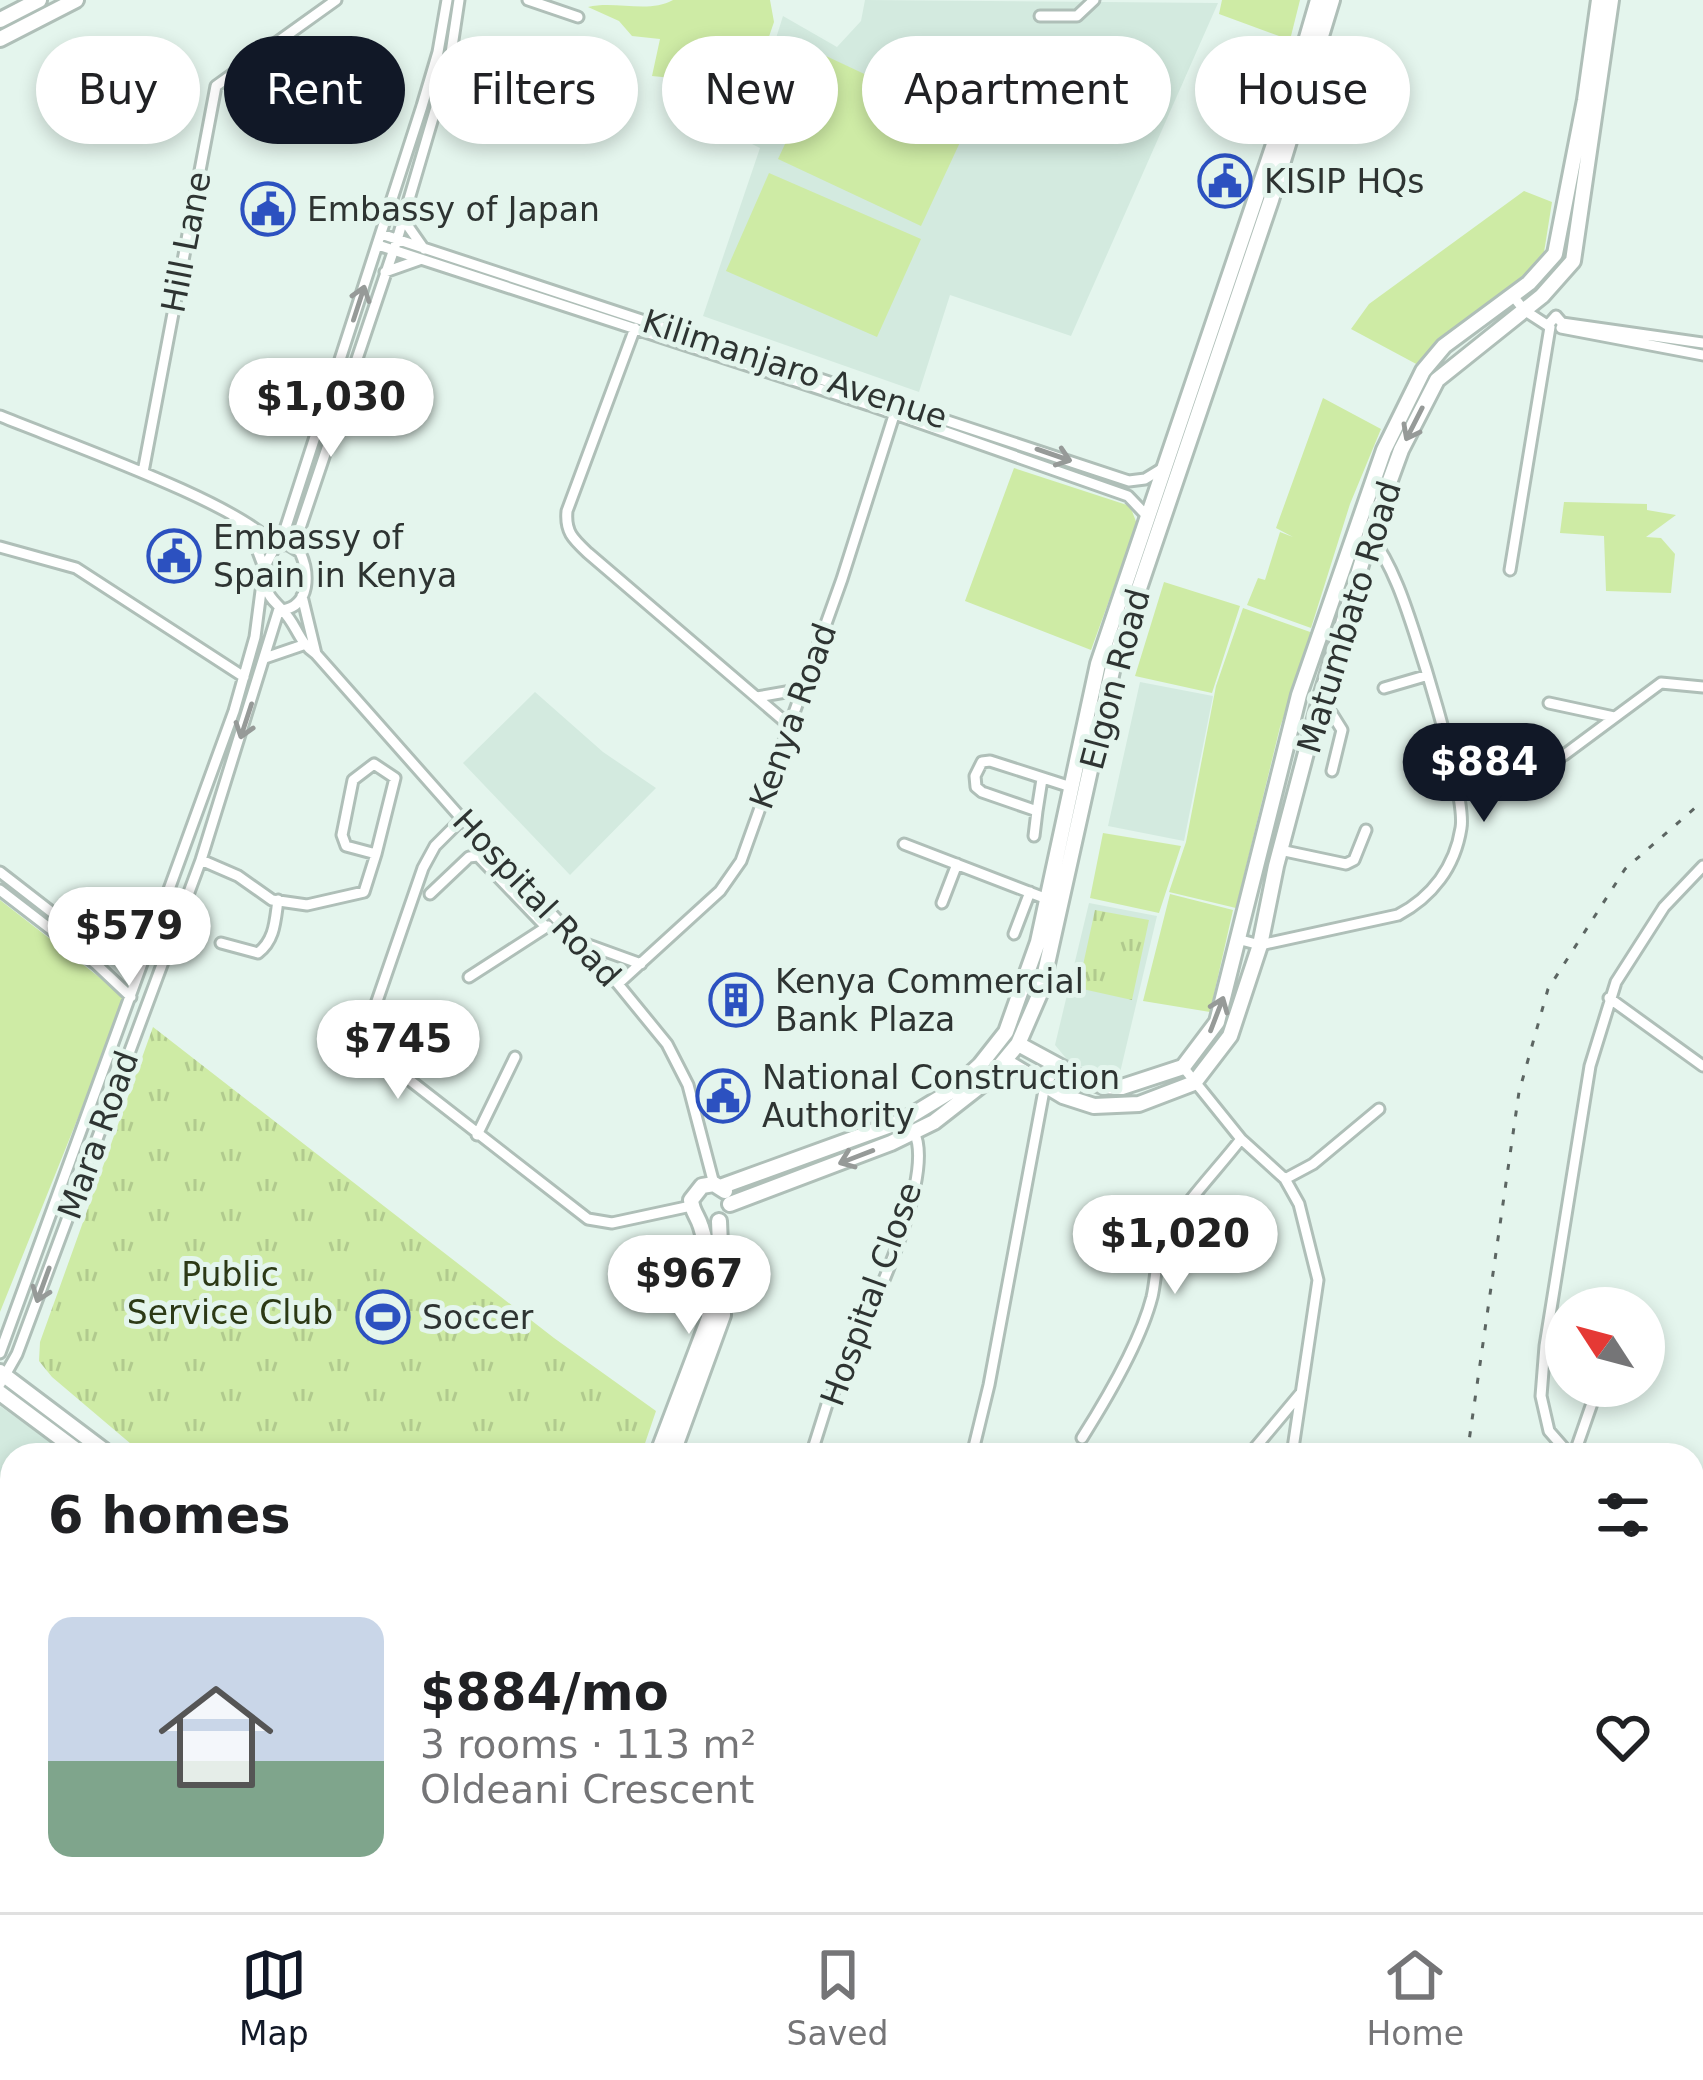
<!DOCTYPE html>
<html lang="en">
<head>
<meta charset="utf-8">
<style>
  :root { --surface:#fff; --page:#f2f2f2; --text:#202124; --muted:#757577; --line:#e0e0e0; --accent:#111827 }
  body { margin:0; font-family:"DejaVu Sans",sans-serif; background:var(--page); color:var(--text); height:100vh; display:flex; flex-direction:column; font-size:45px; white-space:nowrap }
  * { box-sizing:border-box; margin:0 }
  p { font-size:39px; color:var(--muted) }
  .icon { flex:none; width:66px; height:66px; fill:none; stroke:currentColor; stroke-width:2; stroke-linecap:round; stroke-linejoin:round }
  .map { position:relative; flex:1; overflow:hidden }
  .details { position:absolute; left:0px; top:1443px; width:1704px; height:471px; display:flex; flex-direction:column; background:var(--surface); border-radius:36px 36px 0 0; box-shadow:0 6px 18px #0003 }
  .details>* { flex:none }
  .hud { position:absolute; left:36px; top:36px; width:1632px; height:108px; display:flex; gap:24px }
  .needle { width:78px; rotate:306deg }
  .fabs { position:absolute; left:1545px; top:1287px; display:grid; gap:24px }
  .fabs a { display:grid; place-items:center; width:120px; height:120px; border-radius:50%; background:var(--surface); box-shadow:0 6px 18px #0003; font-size:60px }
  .price { position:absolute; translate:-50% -102px; padding:0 27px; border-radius:42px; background:#fff; color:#222; font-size:39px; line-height:78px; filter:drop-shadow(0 3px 6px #0008) }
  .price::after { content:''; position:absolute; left:50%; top:72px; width:36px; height:27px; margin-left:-18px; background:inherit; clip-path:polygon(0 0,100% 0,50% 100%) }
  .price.current { background:var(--accent); color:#fff }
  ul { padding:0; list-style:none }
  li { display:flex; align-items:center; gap:36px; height:300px; padding:0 48px }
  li+li { border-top:3px solid var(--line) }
  li span { display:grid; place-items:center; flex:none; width:336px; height:240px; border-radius:24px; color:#555 }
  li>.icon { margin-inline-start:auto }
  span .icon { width:144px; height:144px; fill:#fffc; stroke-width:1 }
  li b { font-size:51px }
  h2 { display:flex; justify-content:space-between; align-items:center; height:144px; padding:0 48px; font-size:51px }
  .tag { padding:0 42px; border-radius:54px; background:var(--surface); box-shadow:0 6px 18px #0003; font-size:42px; line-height:108px }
  .tag.current { background:var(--accent); color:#fff }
  .menu { display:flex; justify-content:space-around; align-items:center; height:168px; border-top:3px solid var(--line); background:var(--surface); font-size:33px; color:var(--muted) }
  .menu a { display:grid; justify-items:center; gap:6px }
  .menu .current { color:var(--accent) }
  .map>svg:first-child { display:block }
  .built { fill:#d3eadf }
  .grass { fill:#ceeba5 }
  .park { fill:url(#park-tufts) }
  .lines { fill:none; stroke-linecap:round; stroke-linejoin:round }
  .street-casing { stroke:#afbfb8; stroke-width:15 }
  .secondary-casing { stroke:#afbfb8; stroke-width:20 }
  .street { stroke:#fff; stroke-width:9 }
  .secondary { stroke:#fff; stroke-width:14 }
  .rail { stroke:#5c6562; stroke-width:3; stroke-dasharray:6 12; stroke-linecap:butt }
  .oneway { stroke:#969a98 }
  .labels { text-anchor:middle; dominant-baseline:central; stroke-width:10; stroke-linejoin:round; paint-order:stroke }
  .poi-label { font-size:33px; fill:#2e3432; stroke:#e4f5ed; text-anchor:start }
  .street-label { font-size:33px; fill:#2e3432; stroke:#e4f5ed }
  .park-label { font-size:33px; fill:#2c3915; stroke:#e4f5ed }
</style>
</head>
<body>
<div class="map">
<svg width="1703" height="1912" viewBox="0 0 1703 1912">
  <defs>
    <pattern id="park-tufts" width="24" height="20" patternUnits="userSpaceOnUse" patternTransform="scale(3)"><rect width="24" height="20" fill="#ceeba5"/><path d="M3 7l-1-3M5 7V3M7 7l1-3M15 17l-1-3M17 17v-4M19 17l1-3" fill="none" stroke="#b1ca8e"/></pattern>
  </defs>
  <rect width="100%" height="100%" fill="#e4f5ed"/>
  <path class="built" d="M865,0L1218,3L1071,336L950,295L919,392L703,316L760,148L744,140L783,16L837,47L861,21Z
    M1140,682L1213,696L1184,841L1108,826Z
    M535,692L603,752L656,788L570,875L463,763Z
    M1089,903L1157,916L1119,1077L1070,1063L1055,1045Z
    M0,1406L69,1455H12V1902H419L431,1912H0Z"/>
  <path class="grass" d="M673,0H770L774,22L752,86L652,76L660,39L632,36L619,21L588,7C615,0 648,14 673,0Z
    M1222,0H1300L1290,40L1219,14Z
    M826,56L969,123L921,226L778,159Z
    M769,173L921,239L877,337L726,271Z
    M1524,191L1552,202L1542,265L1420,366L1351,329L1369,304Z
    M1323,398L1381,429L1350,504L1311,628L1247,605L1258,578L1265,580L1280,532L1293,537L1276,528Z
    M1014,468L1130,506L1137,524L1091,650L965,601Z
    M1564,502L1647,504V510L1676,515L1646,537L1661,538L1675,554L1671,593L1606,591L1604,536L1560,533Z
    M1164,582L1240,606L1212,693L1135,676Z
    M1243,608L1313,633L1280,727L1236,908L1169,892L1186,842L1216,686Z
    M1103,833L1181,846L1159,913L1090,898Z
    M1170,894L1233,910L1210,1012L1143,1001Z
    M0,900L126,998L0,1312Z"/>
  <path class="park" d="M1095,910L1149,920L1132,1000L1078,988Z
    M153,1027L554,1338L656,1411L641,1455H144L52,1377L39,1361L40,1342Z"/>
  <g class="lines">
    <g class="street-casing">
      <path id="street" d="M528,0L578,17
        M1040,16H1077L1094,0
        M403,219L424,249
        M381,234L1129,481L1145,479L1163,468
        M378,245L869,405L1128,496L1147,516
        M385,272L419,260
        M1513,296L1524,310L1550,327
        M1549,324L1556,316L1562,323L1703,343
        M635,328L567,511C565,532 573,539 588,553L790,726
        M1561,328L1703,355
        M0,416C55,439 248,506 275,547
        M143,472L216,86L336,0
        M234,519L257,549L263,565
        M280,545L422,106L438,52L447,0
        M294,546L397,240L450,60L459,0
        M0,547L76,568L244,677
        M1510,570L1550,327
        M265,585C270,600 275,601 283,611C297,625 298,642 316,654L462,819L618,984L667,1044L688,1085L714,1184
        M302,596L316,654
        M265,658L303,645
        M1384,688L1425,676
        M757,697L803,689
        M1549,703L1614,717
        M1319,706L1332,714L1342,730L1332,771
        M1564,755L1661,683L1703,687
        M1042,779L1037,811L982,792L976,787L975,776L982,762L990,761L1071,787
        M462,819L435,846L423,868L367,1030L371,1050L588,1219L612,1223L691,1206
        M1034,836L1037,811
        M904,844L1047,899
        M1280,850L1346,864L1354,860L1366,830
        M201,860L238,876L272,900L307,905L364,892L376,854L346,846L342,835L353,780L374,764L395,778L376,854
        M0,872L103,952L118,957L148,956
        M0,890L96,964L131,997
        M430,894L469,857L478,856L546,927
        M942,903L957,864
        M1014,934L1030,892
        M1237,939L1260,945L1398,915C1432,897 1455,867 1461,828C1467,795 1413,621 1397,584C1390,567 1381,550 1370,535
        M221,943L258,953C275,940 275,921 278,900
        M583,943L641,964
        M469,977L548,926
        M618,984L720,891L741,861L842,579L896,409
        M1609,998L1703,1066
        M1183,1067L1241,1139L1285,1179L1299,1204L1318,1280L1292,1455
        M477,1135L515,1057
        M1285,1179L1313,1164L1379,1109
        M0,1353L234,711L255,637L264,568L275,547L287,544L300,552C310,574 310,605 283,610
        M0,1384L17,1354L201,860L279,609
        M1082,1438C1106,1400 1141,1340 1152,1297C1157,1275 1155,1255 1167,1234C1186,1201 1217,1170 1241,1139
        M811,1455L829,1398L839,1384C860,1332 938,1180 914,1132
        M972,1455L989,1385L1045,1085L1058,1065
        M1249,1455L1300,1394
        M1570,1455L1549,1431L1541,1396L1545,1346L1590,1066L1616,982L1664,907L1703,866
        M1574,1455L1598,1386
        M1692,1547L1703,1551
        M1692,1816L1703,1817
        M1692,1861L1703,1862
        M393,1902L407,1912
        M1173,1902L1189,1912
        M1240,1912L1247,1902
        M1457,1912L1458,1902
        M1540,1912L1541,1902
        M1646,1912L1647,1902"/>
    </g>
    <g class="secondary-casing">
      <path id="secondary" d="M0,20L39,0
        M0,39L76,0
        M1018,1044L1081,1078L1103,1086L1122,1087L1183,1067L1217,1022L1299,695L1384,450L1423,371L1444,346L1529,283L1555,254L1585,100L1599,0
        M1005,1061L1063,1096L1094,1106L1139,1104L1194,1083L1230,1036L1260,945L1276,866L1320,700L1370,535L1401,450L1437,380L1542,296L1573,261L1611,0
        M720,1187L902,1121L953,1090L980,1065L1006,1032L1038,942L1098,664L1288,103L1318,0
        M730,1204L891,1143L934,1122L989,1079L1018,1044L1041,991L1114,662L1271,200L1332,0
        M0,1372L110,1455
        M0,1393L83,1455
        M657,1455L709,1318C711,1290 710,1254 701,1227C698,1216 692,1212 691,1200L702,1186L714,1184L725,1191
        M672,1455L723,1315L719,1221
        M1024,1902L1034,1912
        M1045,1902L1052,1912"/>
    </g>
    <use href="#street" class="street"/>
    <use href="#secondary" class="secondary"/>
    <path class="rail" d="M1467,1455L1519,1092L1548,989L1625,869L1703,801
      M1402,1912L1403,1902"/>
  </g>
  <defs><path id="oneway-shaft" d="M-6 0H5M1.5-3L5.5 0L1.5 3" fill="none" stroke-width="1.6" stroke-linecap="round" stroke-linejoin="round" transform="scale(3)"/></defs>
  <g class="oneway">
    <use href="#oneway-shaft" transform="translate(359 303) rotate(-72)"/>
    <use href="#oneway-shaft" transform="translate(1414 424) rotate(117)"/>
    <use href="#oneway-shaft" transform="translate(1054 455) rotate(19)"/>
    <use href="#oneway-shaft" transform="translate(246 721) rotate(108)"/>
    <use href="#oneway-shaft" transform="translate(1217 1014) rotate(-69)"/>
    <use href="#oneway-shaft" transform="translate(856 1157) rotate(159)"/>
    <use href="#oneway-shaft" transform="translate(43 1285) rotate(110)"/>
  </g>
  <defs>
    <g id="civic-ring" transform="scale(2.7)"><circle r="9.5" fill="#e4f5ed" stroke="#2c51c0" stroke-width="1.5"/><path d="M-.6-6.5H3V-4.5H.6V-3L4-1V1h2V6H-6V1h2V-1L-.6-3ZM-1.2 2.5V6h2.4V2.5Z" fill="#2c51c0"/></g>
    <g id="building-ring" transform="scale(2.7)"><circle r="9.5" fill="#e4f5ed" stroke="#2c51c0" stroke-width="1.5"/><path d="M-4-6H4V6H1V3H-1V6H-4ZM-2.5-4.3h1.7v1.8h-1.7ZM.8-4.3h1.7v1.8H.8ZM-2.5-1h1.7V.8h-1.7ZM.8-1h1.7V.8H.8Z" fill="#2c51c0"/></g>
    <g id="stadium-ring" transform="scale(2.7)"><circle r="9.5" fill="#e4f5ed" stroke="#2c51c0" stroke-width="1.5"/><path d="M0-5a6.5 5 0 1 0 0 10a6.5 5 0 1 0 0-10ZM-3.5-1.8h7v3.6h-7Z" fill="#2c51c0"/></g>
  </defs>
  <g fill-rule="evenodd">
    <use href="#civic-ring" x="1225" y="181"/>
    <use href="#civic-ring" x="268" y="209"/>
    <use href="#civic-ring" x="174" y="556"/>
    <use href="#building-ring" x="736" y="1000"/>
    <use href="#civic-ring" x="723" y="1096"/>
    <use href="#stadium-ring" x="383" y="1317"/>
  </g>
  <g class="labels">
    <g class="poi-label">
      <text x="1264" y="181">KISIP HQs</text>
      <text x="307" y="209">Embassy of Japan</text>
      <text x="213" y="537">Embassy of<tspan x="213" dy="38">Spain in Kenya</tspan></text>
      <text x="775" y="981">Kenya Commercial<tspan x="775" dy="38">Bank Plaza</tspan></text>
      <text x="762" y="1077">National Construction<tspan x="762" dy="38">Authority</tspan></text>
      <text x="422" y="1317">Soccer</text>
    </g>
    <g class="street-label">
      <text transform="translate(186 242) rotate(-79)">Hill Lane</text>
      <text transform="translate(795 369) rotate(18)">Kilimanjaro Avenue</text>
      <text transform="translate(1349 617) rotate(-73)">Matumbato Road</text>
      <text transform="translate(1115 679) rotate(-75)">Elgon Road</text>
      <text transform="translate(793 716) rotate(-70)">Kenya Road</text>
      <text transform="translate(537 898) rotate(47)">Hospital Road</text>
      <text transform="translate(98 1135) rotate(-70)">Mara Road</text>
      <text transform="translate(871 1294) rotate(-70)">Hospital Close</text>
    </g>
    <g class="park-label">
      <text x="230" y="1274">Public<tspan x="230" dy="38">Service Club</tspan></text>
    </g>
  </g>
</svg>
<div class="fabs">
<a><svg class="needle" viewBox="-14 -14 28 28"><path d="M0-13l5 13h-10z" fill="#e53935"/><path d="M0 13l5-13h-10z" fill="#757577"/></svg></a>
</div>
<b class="price" style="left:331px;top:460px">$1,030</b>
<b class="price current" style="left:1484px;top:825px">$884</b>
<b class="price" style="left:129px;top:989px">$579</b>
<b class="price" style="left:398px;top:1102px">$745</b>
<b class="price" style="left:1175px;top:1297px">$1,020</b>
<b class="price" style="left:689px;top:1337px">$967</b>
<div class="hud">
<a class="tag">Buy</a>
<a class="tag current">Rent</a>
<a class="tag">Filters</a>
<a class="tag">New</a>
<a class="tag">Apartment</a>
<a class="tag">House</a>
</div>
<section class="details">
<h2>6 homes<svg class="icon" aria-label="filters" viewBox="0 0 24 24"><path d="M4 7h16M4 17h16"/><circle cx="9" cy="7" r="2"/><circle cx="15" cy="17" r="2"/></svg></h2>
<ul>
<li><span style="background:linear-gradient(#c9d6e8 60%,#7fa58c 0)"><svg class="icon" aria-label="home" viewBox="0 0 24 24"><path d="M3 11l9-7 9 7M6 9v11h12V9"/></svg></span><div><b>$884/mo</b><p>3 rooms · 113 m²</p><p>Oldeani Crescent</p></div><svg class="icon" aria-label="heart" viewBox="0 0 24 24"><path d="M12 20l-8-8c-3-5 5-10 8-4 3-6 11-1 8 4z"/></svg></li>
</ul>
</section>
</div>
<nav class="menu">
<a class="current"><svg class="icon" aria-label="map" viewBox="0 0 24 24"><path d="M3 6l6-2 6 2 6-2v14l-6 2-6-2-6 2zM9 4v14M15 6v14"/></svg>Map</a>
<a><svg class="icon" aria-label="saved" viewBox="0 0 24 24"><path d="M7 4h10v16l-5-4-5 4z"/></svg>Saved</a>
<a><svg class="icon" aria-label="home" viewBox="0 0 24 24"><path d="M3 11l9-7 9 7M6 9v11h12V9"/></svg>Home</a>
</nav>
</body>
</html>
